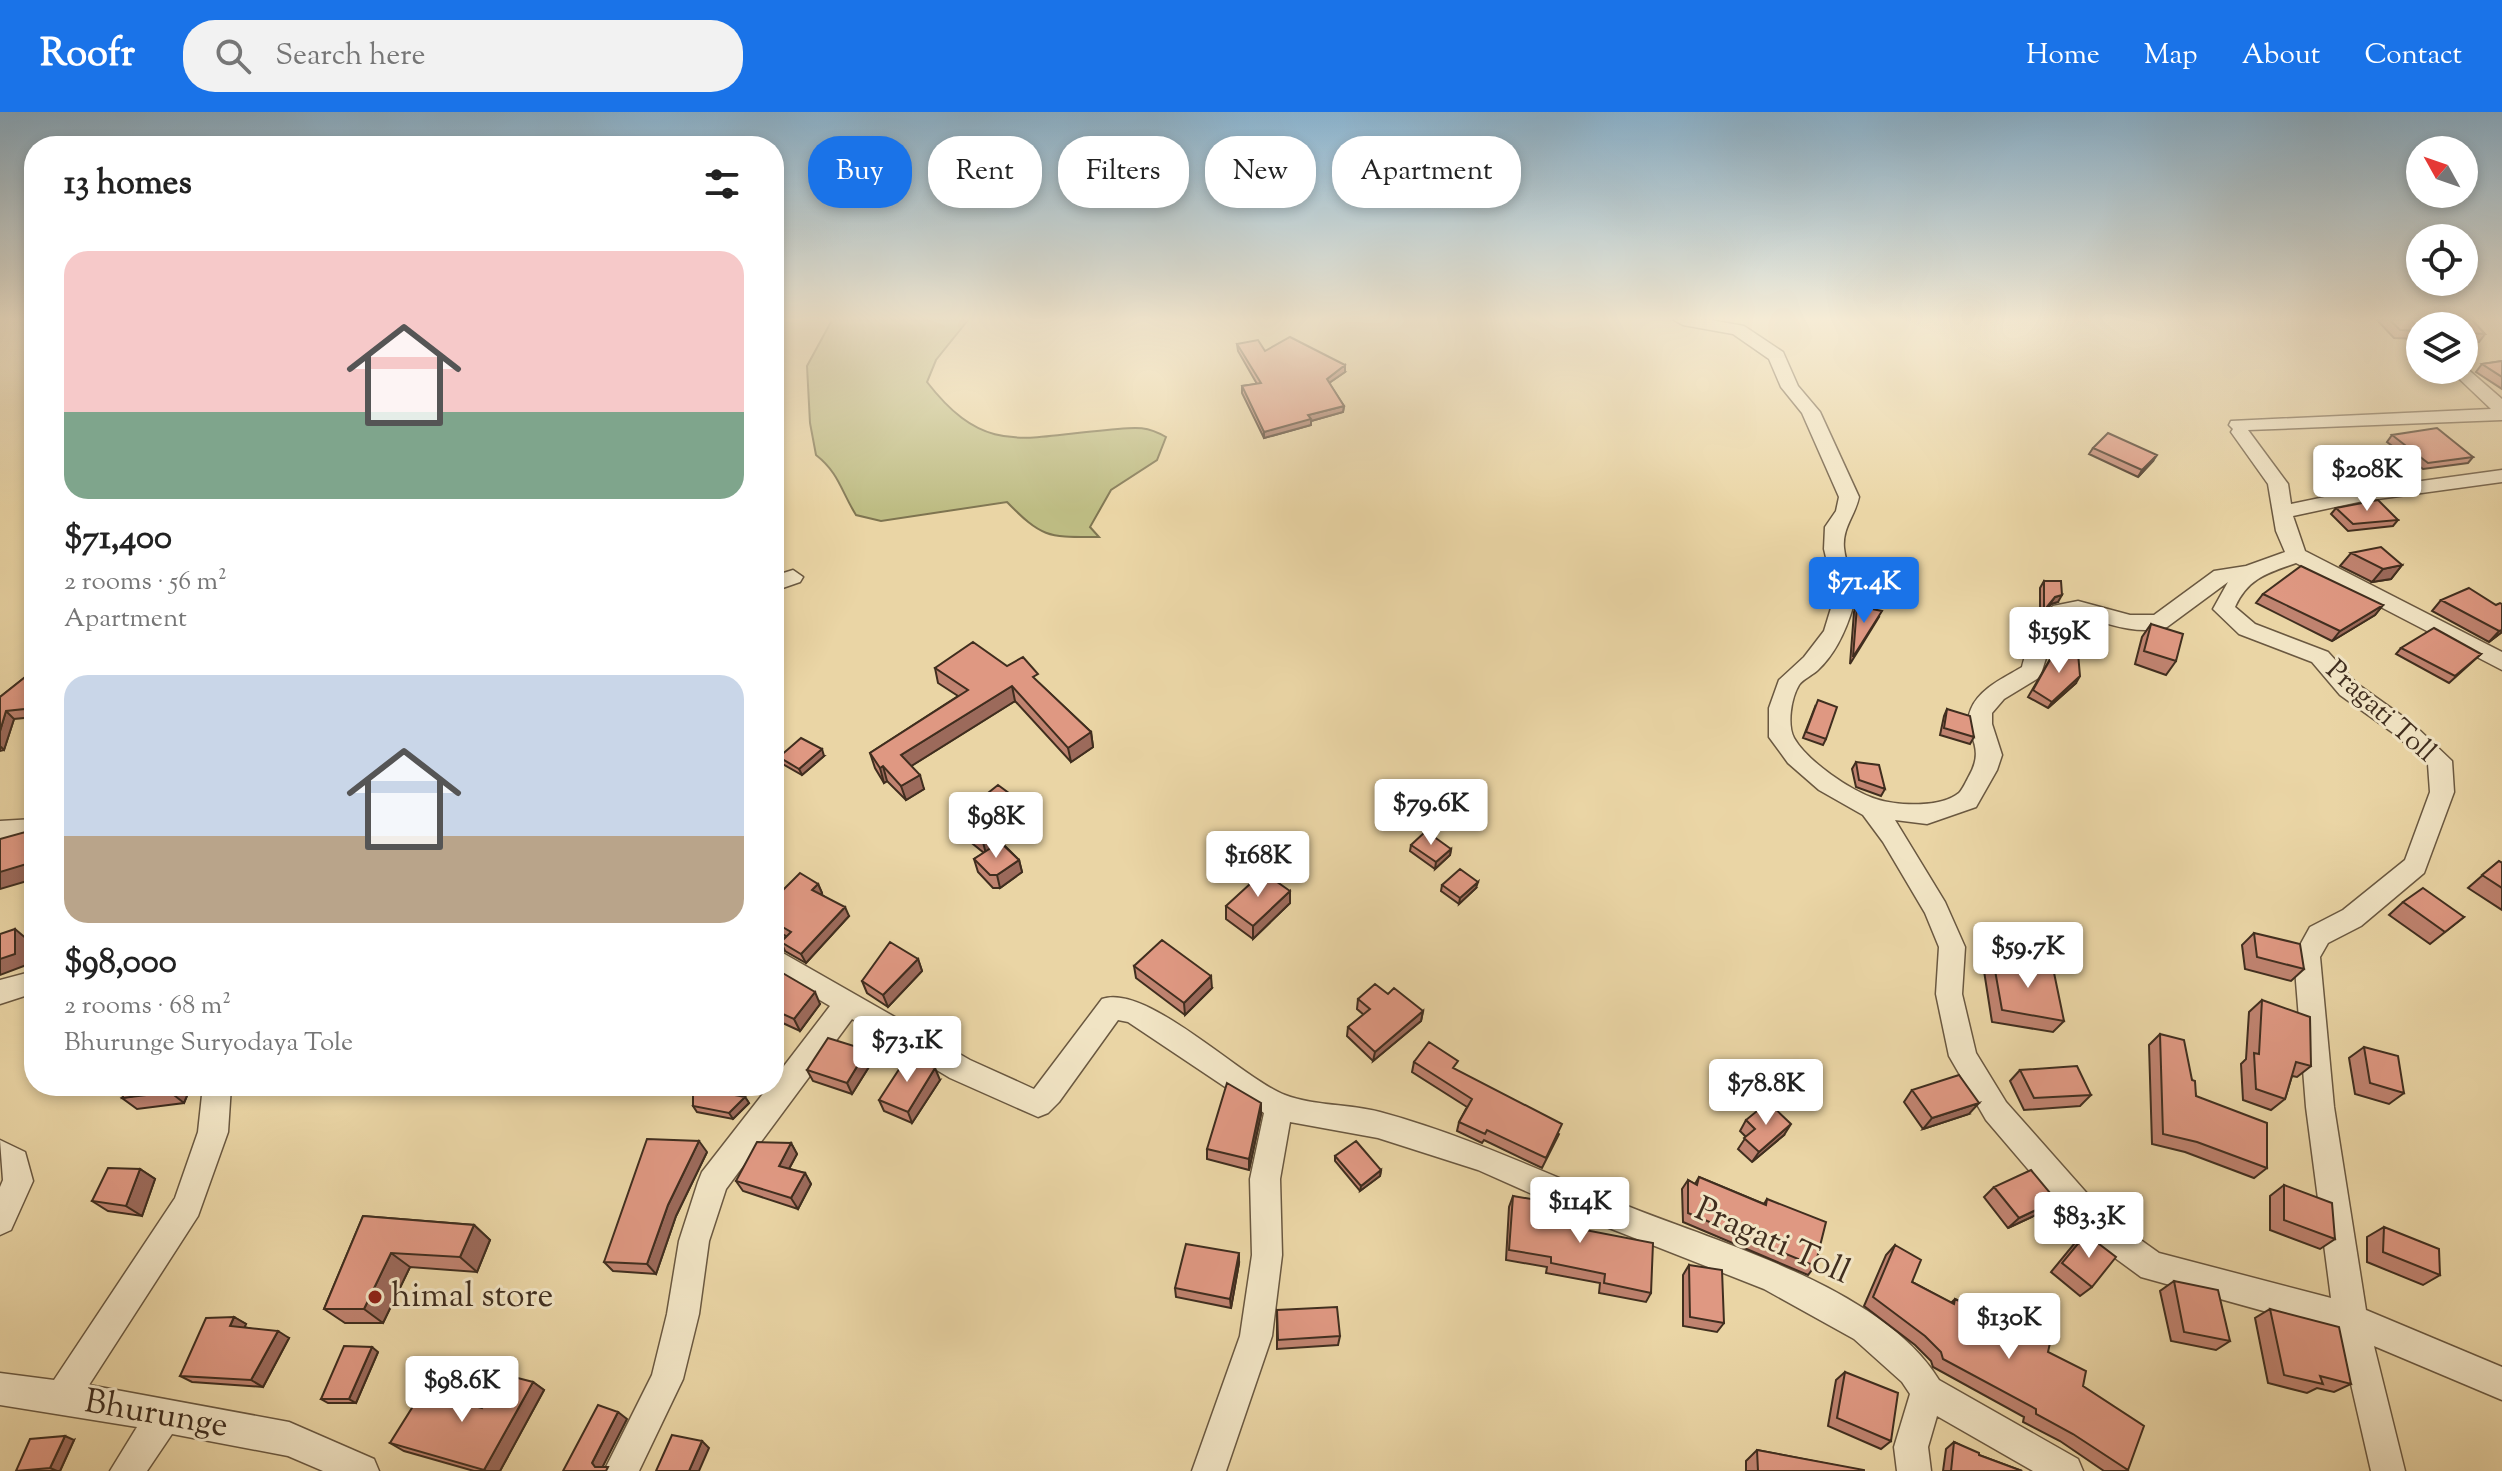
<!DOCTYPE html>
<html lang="en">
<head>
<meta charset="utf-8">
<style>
  :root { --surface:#fff; --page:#f2f2f2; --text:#222; --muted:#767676; --accent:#1a73e8 }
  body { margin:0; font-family:"Sorts Mill Goudy",serif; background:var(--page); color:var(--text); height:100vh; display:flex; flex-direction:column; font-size:30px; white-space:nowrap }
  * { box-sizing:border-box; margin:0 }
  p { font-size:26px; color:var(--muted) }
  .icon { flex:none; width:44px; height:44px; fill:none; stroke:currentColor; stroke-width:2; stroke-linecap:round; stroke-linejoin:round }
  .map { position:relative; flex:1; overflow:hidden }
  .details { position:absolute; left:24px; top:24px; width:760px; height:960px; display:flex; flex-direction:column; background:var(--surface); border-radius:32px; box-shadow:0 4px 12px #0003 }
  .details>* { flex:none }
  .guide { position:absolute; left:808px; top:24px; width:760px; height:72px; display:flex; gap:16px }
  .needle { width:52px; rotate:310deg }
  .buttons { position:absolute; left:2406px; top:24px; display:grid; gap:16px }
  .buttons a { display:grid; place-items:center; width:72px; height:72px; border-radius:50%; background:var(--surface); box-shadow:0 4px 12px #0003; font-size:40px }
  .price { position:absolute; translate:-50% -68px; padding:0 18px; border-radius:8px; background:#fff; color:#222; font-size:26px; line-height:52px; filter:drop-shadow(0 2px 4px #0008) }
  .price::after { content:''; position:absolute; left:50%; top:48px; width:24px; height:18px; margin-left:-12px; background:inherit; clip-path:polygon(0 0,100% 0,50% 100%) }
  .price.selected { background:var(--accent); color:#fff }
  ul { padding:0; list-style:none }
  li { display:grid; align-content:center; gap:16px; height:424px; padding:0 40px }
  li span { display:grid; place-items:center; height:248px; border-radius:24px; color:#555 }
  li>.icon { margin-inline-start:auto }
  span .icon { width:144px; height:144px; fill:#fffc; stroke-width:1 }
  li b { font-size:34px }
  h2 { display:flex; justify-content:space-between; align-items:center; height:96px; padding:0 40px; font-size:34px }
  .pill { padding:0 28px; border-radius:32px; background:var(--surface); box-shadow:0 4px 12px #0003; font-size:28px; line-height:72px }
  .pill.selected { background:var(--accent); color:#fff }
  header { display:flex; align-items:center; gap:48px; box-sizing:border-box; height:112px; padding:0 40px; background:var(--accent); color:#fff }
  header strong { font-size:38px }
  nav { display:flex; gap:44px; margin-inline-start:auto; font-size:28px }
  .search { width:560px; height:72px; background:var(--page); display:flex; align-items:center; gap:20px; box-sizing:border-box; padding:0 28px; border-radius:32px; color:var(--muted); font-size:30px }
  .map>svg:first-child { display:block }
  .green { fill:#bdbb82; stroke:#7e7450; stroke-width:2 }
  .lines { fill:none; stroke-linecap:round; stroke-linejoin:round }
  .minor-casing { stroke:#6a5840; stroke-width:3 }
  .minor { fill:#f1e4c4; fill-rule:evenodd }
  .wall { fill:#c08370; stroke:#402e1f; stroke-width:2 }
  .shaded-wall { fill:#9c6a5b; stroke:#402e1f; stroke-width:2 }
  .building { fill:#df9882; stroke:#402e1f; stroke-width:2 }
  .poi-dot { fill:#8f2418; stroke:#f1e4c4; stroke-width:3 }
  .labels { text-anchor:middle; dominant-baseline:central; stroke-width:6; stroke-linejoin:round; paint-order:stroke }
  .street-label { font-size:28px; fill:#402e1f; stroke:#f1e4c4 }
  .near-street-label { font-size:34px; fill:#402e1f; stroke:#f1e4c4 }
  .near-poi-label { font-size:34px; fill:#402e1f; stroke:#f1e4c4; text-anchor:start }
</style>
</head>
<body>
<header>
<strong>Roofr</strong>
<div class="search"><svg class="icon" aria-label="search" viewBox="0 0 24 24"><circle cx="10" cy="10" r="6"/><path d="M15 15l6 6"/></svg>Search here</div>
<nav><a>Home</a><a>Map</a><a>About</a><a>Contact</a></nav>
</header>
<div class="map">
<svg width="2502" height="1359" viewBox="0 0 2502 1359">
  <rect width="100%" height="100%" fill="#ead5a5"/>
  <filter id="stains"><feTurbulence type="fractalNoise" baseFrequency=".0025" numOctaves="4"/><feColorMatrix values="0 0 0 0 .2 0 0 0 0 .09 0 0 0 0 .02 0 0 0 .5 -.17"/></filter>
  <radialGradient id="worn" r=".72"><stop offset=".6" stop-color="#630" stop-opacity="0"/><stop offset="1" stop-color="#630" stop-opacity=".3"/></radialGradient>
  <path class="green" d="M832,208H968L936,248L927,270C985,345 1024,325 1107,318C1132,316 1144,312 1166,325L1157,348L1111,378L1090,415L1099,425C1049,425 1043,427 1007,390L881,409L856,403C841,379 839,361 816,343L810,311L807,254Z"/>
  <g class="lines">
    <g class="minor-casing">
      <path id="minor" d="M1674,208H1711L1744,214L1783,240L1798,274L1820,300L1859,385C1855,404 1842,416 1844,436C1846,457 1859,474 1853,495C1846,518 1836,541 1818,558C1813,563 1803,567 1799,573C1791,586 1787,613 1794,626C1807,649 1851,679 1876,687C1897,694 1941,696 1959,681C1962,678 1966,670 1968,666C1989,631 1960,622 1971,597C1980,576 2004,566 2022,555C2027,532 2039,523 2062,527L2045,503L2053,494L2078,489L2130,503H2154L2214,459L2246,454L2285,440L2276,419L2268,372L2231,320L2233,317L2229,313L2231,309L2491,297L2450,258H2464V254L2502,287V308L2248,318L2288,372L2291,392L2363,377L2502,358V370L2363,389L2293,404L2305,439L2502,540V558L2296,451C2268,461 2248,466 2235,495L2255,512L2328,540L2356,571L2412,611L2452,649L2454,680L2424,761L2361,814L2328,831L2320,845L2334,995L2366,1198L2502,1255V1288L2374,1234L2405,1359H2371L2339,1220L2141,1165L2085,1124L1986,1008L1949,944L1936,882L1939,835L1925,801L1883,730L1863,703L1819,678L1788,651L1769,625V596L1779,568L1804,545L1824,519L1835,483L1824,437L1825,415L1836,399L1839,385L1802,301L1781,275L1769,247L1733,222L1683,213ZM2228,470L2213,497L2239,522L2312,550L2340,583L2396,623L2428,652L2430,680L2405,748L2343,798L2310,815L2294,844L2306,995L2331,1186L2159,1141L2107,1104L2006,990L1976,941L1962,882L1965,835L1945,790L1895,708L1927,712L1976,695L1997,658L2002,643L1992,612V601L2004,587L2040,565L2046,546L2051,540L2074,545L2082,542C2090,528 2078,515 2069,505L2078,503C2106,511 2137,524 2167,515Z
        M2403,208H2421L2427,214H2420V222L2414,221Z
        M793,458L803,465L800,470L774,479V464Z
        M34,707V727L0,729V709Z
        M774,836L970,948L1034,977L1102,887C1147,871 1241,966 1285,983C1314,994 1350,992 1380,1000C1465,1023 1542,1060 1622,1092C1719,1131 1883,1176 1939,1268L2078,1347L2083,1359H2033L1937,1304L1928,1335L1931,1359H1897L1894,1335L1910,1282L1902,1270L1854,1227L1764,1177L1604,1114L1478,1058L1378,1026L1290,1010L1280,1067L1282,1143L1272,1224L1226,1359H1192L1240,1224L1252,1143L1250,1067L1264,1001L1128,910L1118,908L1059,990L1048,1001L1038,1005L950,966L852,907L726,1077L709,1129L699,1202L683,1267L639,1359H604L652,1263L667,1202L679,1129L698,1070L702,1060L769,974H774V967L830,894L774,861Z
        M34,859V881L0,892V868Z
        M203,974H231L228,1020L198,1104L89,1273L289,1310L374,1347L379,1359H323L288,1344L172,1322L147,1359H110L137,1315L0,1293V1261L54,1268L175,1086L198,1020Z
        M0,1028L25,1040L33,1069L11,1118L0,1123V1075L3,1068Z"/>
    </g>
    <use href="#minor" class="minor"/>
  </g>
  <path class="wall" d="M2377,208H2411L2417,215L2420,216V227L2394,226Z
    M2425,208H2472L2485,222L2479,230L2464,229V214H2427L2428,212Z
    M1237,232L1345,260L1329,271L1344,294L1343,300L1311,309V313L1264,326L1242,281V274L1257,272L1238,239Z
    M2502,249V277L2476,260L2482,252Z
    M2392,323L2473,345L2468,351L2423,357L2387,330Z
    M2093,336L2153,349L2138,365L2089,342Z
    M2336,396L2398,408L2393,414L2348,419L2331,402Z
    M2351,441L2402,453L2391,467L2372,470L2340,454Z
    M2044,469L2058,490L2051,492L2047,497L2060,517L2056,523L2040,525V476Z
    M2263,482L2383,493L2375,503L2332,529L2256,491Z
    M2441,488L2496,493L2502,492V520L2489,530L2432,499Z
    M1857,494L1879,505L1850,552L1854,500Z
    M2151,512L2176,549L2166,563L2135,552L2142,525Z
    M2401,536L2481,542L2449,571L2396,542Z
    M2056,537L2076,571L2048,596L2028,585Z
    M1007,554L1039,571L1091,620L1093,635L1071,650L1015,589L911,654L924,677L906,688L887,669L884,671L875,656L870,641L958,584L938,571L935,556Z
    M34,558V605L14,607L4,638L0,639V585Z
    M1815,595L1826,627L1823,633L1803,626Z
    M1947,597L1974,625L1970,632L1940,623L1944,604Z
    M824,644L802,663L781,651L779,645Z
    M1856,650L1885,677L1881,684L1856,675L1852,657Z
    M1029,696L1031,708L1002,731L1019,748L1022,760L1000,776H993L978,760L974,747L984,741L958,720L954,708Z
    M1411,733L1451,737L1450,743L1435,757L1410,739Z
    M2499,749L2502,751V798L2468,776Z
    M818,772L822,781L821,782L849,804L806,851L785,839L781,830L786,824L774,817V787Z
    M1442,773L1476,776L1459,792L1441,779Z
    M1290,779V791L1253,827L1226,807V794Z
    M2403,790L2464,805L2430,832L2389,803Z
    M2254,821L2304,857L2291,869L2245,857L2242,833Z
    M918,847L922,859L888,895L867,881L862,869Z
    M1993,847L2064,909L2053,920L1992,910L1984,859Z
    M1134,854L1212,876L1185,903L1136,866Z
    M774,856L820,892L800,919L774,907Z
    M1358,887L1423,899L1421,909L1373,949L1347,924L1348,915L1364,903L1357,897Z
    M2262,888L2311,954L2297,965L2292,964L2285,987L2271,998L2243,988L2241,952L2246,947L2249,900Z
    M2160,922L2192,968L2196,984L2267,1056L2254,1066L2185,1040L2152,1032L2149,933Z
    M2364,935L2404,981L2389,992L2355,982L2349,946Z
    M872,950L852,982L813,969L807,958Z
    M1414,950L1456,958L1559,1022L1542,1056L1484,1028L1482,1031L1457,1019L1459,1010L1467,995L1412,960Z
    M2020,958L2091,983L2080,994L2024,998L2010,969Z
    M940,968L912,1011L884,999L879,988Z
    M191,974L184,991L137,997L122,986Z
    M1912,978L1969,1002L1923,1017L1904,990Z
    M745,985L749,991L733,1007L697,1000L693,994Z
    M1261,1002L1249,1058L1207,1047V1037Z
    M1746,1008L1784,1023L1752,1050L1738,1037L1746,1025L1740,1019Z
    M791,1031L797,1042L789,1057L805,1061L811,1072L798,1097L743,1079L736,1069Z
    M707,1040L676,1104L656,1162L613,1159L604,1150Z
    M1335,1044L1381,1058L1380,1064L1360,1079L1335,1049Z
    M140,1057L155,1067L142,1104L108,1099L92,1089Z
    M1699,1065L1764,1092L1767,1087L1815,1154L1808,1163L1683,1110L1682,1077L1688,1068L1695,1072Z
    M2284,1073L2335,1127L2320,1137L2270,1118V1084Z
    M1994,1075L2040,1101L2008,1116L1984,1085Z
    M1513,1084L1543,1097L1585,1118L1651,1181L1646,1190L1599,1181L1600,1171L1546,1161L1547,1155L1506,1148L1509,1095Z
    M363,1104L474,1113L490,1128L477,1160L410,1155L383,1211H345L324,1197Z
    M2384,1115L2440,1163L2423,1173L2367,1150V1125Z
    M2086,1122L2092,1175L2080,1184L2051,1160L2074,1132Z
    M1895,1133L1912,1170L1951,1191L1955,1187L2048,1240L2083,1274L2128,1358L2125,1359H2104L2060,1329L2023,1310L2024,1305L1933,1255L1931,1249L1915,1233L1864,1194L1886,1143Z
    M1239,1151L1231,1196L1176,1185L1175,1176Z
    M1689,1153L1724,1211L1717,1220L1683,1214V1163Z
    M2174,1169L2230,1229L2216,1238L2171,1229L2160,1179Z
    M2270,1197L2351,1272L2334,1280L2317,1276L2307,1281L2268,1271L2255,1206Z
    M1277,1198L1340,1224L1338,1233L1277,1237Z
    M234,1205L246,1212L244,1215L289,1226L263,1275L192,1270L180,1264Z
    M378,1240L356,1291H328L321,1287Z
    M1845,1260L1891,1329L1881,1337L1828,1314L1836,1268Z
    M533,1270L544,1278L500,1359H474L404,1339L390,1331L482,1296Z
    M74,1328L60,1359H16Z
    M1954,1330L1979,1343L2022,1359H1943L1946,1337Z
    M1757,1338L1864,1359H1746V1349Z"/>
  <path class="shaded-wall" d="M1345,253V260L1326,273L1327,267Z
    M1344,294L1343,300L1311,309V313L1264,326V320L1308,303Z
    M2157,343L2153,349L2138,365L2142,358Z
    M2402,453L2391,467L2372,470L2383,457Z
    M2062,483L2058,490L2051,492L2042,503L2055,485Z
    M2383,493L2375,503L2332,529L2340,519Z
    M2502,518V520L2489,530L2499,519Z
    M2080,564L2076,571L2048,596L2052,590Z
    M1012,574L1015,589L905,658L901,643Z
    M6,599L14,607L4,638L0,634V619Z
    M1091,620L1093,635L1071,650L1068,636Z
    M822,637L824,644L802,663L799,657Z
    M883,654L887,669L884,671L880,656Z
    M920,663L924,677L906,688L901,674Z
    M1029,696L1031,708L986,742L983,730Z
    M29,719L34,723V767L0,777V760Z
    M1451,737L1450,743L1435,757L1436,750Z
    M1019,748L1022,760L1000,776L997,763Z
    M1478,770L1476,776L1459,792L1460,786Z
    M818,772L822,781L816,787L812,778Z
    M1290,779V791L1253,827V814Z
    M845,795L849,804L806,851L801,842Z
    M15,817L28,828L29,852L0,863V847Z
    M918,847L922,859L888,895L883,883Z
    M1211,864L1212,876L1185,903L1184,891Z
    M815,880L820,892L800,919L794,907Z
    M1423,899L1421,909L1373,949L1375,940Z
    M867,938L872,950L852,982L847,971Z
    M935,956L940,968L912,1011L908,1000Z
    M172,974H191L184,991L170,980Z
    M235,974H249L240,978Z
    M745,985L749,991L733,1007L729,1001Z
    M1261,991V1002L1249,1058V1047Z
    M1979,991L1969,1002L1923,1017L1932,1006Z
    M1791,1012L1784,1023L1752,1050L1759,1040Z
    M699,1029L707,1040L676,1104L656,1162L647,1152L668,1093Z
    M791,1031L797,1042L785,1064L779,1054Z
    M140,1057L155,1067L142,1104L126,1094Z
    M1381,1058L1380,1064L1360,1079L1361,1074Z
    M805,1061L811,1072L798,1097L791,1086Z
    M2051,1091L2040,1101L2008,1116L2019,1106Z
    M474,1113L490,1128L477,1160L460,1145Z
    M391,1141L410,1155L383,1211L364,1197Z
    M1239,1141V1151L1231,1196L1230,1187Z
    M234,1205L246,1212L242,1221L230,1214Z
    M278,1219L289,1226L263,1275L251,1268Z
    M372,1235L378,1240L356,1291L349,1287Z
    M533,1270L544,1278L500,1359H486L484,1358Z
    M618,1300L627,1307L601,1358L595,1355L592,1351Z
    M65,1324L74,1328L60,1359H57L50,1356Z
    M702,1329L709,1336L699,1359H689Z"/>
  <path class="building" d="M2390,208H2411L2417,215L2420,216V219L2400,218Z
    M2432,208H2472L2485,222L2464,221V214H2430V209Z
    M1290,225L1345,253L1327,267L1344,294L1308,303L1311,307L1264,320L1242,274L1261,271L1237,232L1258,228L1265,239Z
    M2502,249V265L2482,252Z
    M2437,316L2473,345L2428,351L2392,323Z
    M2108,321L2157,343L2142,358L2093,336Z
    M2378,388L2398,408L2353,412L2336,396Z
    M2381,435L2402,453L2383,457L2351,441Z
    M2301,454L2383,493L2340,519L2263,482Z
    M2044,469H2061L2062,483L2055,485L2046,496L2060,517L2044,519Z
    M2469,476L2496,493L2500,491L2502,492V518L2499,519L2441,488Z
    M1857,494L1882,499L1853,545Z
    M2151,512L2183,522L2176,549L2144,539Z
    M2434,516L2481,542L2455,564L2401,536Z
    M973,530L1007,554L1023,545L1038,562L1033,565L1091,620L1068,636L1012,574L901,643L920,663L901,674L883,654L880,656L870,641L968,578L935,556Z
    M2056,537L2078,541L2080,564L2052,590L2033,578Z
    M34,558V596L6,599L0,619V585Z
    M1818,588L1837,595L1826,627L1806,620Z
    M1947,597L1970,604L1974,625L1944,616Z
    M801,626L822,637L799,657L779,645Z
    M1856,650L1879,653L1885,677L1859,668Z
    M998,673L1029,696L983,730L954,708Z
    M29,719L30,751L0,760V727Z
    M1426,719L1451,737L1436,750L1411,733Z
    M1000,730L1019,748L997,763H990L974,747Z
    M2499,749L2502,751V776L2482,763Z
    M1460,757L1478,770L1460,786L1442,773Z
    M1263,760L1290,779L1253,814L1226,794Z
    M800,761L818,772L812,778L845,795L801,842L781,830L791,820L774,810V787Z
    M2423,776L2464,805L2445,820L2403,790Z
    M15,817V842L0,847V822Z
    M2254,821L2300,832L2304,857L2257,845Z
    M1162,828L1211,864L1184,891L1134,854Z
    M890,830L918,847L883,883L862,869Z
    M1993,847L2053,856L2064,909L2002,898Z
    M774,856L815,880L794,907L774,898Z
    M1375,872L1388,882L1394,876L1423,899L1375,940L1348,915L1370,897L1358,887Z
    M2262,888L2310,905L2311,954L2296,950L2285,987L2256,977L2254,941L2259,942Z
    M2160,922L2184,928L2192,968L2195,969L2196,984L2267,1011V1056L2197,1030L2163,1022Z
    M828,926L867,938L847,971L807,958Z
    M1429,930L1458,949L1453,956L1562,1012L1546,1046L1487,1018L1485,1022L1459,1010L1472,987L1414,950Z
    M2364,935L2398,944L2404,981L2370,971Z
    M907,945L935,956L908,1000L879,988Z
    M2077,954L2091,983L2034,986L2020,958Z
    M1959,963L1979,991L1932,1006L1912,978Z
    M1227,971L1261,991L1249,1047L1207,1037Z
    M128,974H172L170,980L122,986Z
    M693,975L745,985L729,1001L693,994Z
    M1768,990L1791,1012L1759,1040L1744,1026L1755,1017L1746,1008Z
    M647,1027L699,1029L668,1093L647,1152L604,1150Z
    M1356,1029L1381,1058L1361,1074L1335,1044Z
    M757,1030L791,1031L779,1054L805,1061L791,1086L736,1069Z
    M108,1056L140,1057L126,1094L92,1089Z
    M2031,1058L2051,1082V1091L2019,1106L1994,1075Z
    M1699,1065L1766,1093L1767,1087L1826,1110L1815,1154L1688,1101V1068L1697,1073Z
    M2284,1073L2332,1091L2335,1127L2284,1108Z
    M1513,1084L1543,1089V1097L1586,1105L1585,1118L1653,1131L1651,1181L1604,1171L1605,1162L1551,1151V1145L1509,1138Z
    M363,1104L474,1113L460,1145L391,1141L364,1197H324Z
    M2384,1115L2439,1137L2440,1163L2383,1140Z
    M2086,1122L2116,1145L2092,1175L2062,1151Z
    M1186,1132L1239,1141L1230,1187L1175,1176Z
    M1895,1133L1921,1148L1912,1170L1954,1192L1955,1187L2050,1231L2048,1240L2086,1259L2083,1274L2144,1314L2128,1358L2073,1322L2036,1302V1297L1943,1247L1941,1240L1925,1224L1873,1185Z
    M1689,1153L1722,1158L1724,1211L1690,1205Z
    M2174,1169L2218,1178L2230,1229L2184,1220Z
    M1337,1195L1340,1224L1278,1228L1277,1198Z
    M2270,1197L2339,1215L2351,1272L2320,1264L2323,1272L2284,1263Z
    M234,1205L230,1214L278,1219L251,1268L180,1264L206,1206Z
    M344,1234L372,1235L349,1287H321Z
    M1845,1260L1898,1281L1891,1329L1837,1306Z
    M502,1262L533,1270L484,1358L390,1331L422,1280L482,1296Z
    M598,1293L618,1300L592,1351L595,1355H608L606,1359H563Z
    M672,1323L702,1329L689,1359H656Z
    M65,1324L50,1356L16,1359L30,1327Z
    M1954,1330L1979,1341V1343L2022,1359H1951Z
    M1757,1338L1864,1358V1359H1758Z"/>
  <linearGradient id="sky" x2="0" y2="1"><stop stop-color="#8ab5d2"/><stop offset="0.52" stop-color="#f6ecd6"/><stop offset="1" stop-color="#f6ecd6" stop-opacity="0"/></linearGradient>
  <rect width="2502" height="398" fill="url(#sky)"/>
  <circle class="poi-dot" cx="375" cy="1185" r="8"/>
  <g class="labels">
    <g class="street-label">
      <text transform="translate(2380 600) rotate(42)">Pragati Toll</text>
    </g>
    <g class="near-street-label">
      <text transform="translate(1772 1130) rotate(24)">Pragati Toll</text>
      <text transform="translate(156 1303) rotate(10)">Bhurunge</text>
    </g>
    <g class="near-poi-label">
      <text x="391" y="1185">himal store</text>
    </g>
  </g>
  <rect width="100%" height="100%" filter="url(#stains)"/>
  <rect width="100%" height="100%" fill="url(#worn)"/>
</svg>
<div class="buttons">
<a><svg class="needle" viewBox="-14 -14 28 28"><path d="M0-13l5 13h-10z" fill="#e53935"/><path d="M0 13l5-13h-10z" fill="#767676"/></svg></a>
<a><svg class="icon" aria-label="locate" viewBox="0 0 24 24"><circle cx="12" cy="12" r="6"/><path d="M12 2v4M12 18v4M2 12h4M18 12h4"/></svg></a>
<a><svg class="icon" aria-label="layers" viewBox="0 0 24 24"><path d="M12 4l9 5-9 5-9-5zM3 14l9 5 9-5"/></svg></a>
</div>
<b class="price" style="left:2367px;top:401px">$208K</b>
<b class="price selected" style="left:1864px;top:513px">$71.4K</b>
<b class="price" style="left:2059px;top:563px">$159K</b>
<b class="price" style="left:1431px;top:735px">$79.6K</b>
<b class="price" style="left:996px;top:748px">$98K</b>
<b class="price" style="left:1258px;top:787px">$168K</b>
<b class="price" style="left:2028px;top:878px">$59.7K</b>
<b class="price" style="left:907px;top:972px">$73.1K</b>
<b class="price" style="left:1766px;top:1015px">$78.8K</b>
<b class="price" style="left:1580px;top:1133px">$114K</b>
<b class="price" style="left:2089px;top:1148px">$83.3K</b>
<b class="price" style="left:2009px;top:1249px">$130K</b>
<b class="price" style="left:462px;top:1312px">$98.6K</b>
<div class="guide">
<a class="pill selected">Buy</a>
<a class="pill">Rent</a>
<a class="pill">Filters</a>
<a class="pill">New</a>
<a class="pill">Apartment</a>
</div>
<section class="details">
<h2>13 homes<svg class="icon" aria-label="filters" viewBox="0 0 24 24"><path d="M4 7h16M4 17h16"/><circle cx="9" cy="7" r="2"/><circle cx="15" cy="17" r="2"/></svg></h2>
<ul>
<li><span style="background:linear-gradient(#f6c9c9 65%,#7fa58c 0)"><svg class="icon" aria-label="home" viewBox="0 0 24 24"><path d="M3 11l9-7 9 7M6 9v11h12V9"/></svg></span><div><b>$71,400</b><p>2 rooms · 56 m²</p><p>Apartment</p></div></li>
<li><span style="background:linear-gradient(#c9d6e8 65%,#b9a48a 0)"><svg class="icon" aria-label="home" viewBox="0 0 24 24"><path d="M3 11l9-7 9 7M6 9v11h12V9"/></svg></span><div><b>$98,000</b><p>2 rooms · 68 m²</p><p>Bhurunge Suryodaya Tole</p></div></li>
</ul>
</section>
</div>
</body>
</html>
